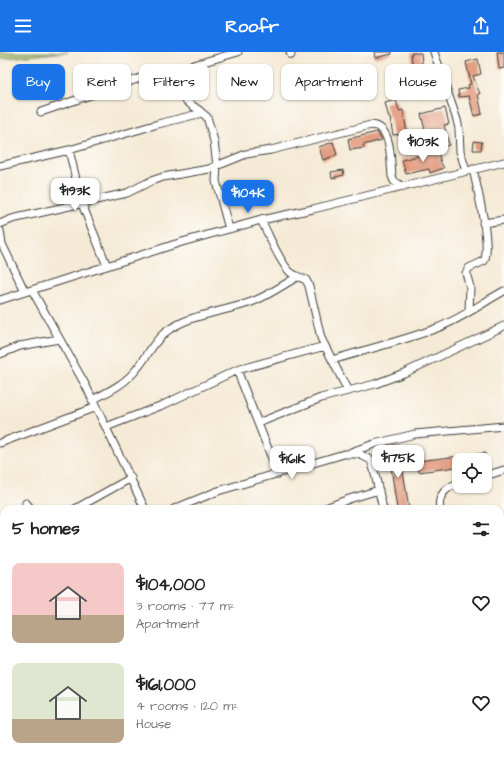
<!DOCTYPE html>
<html lang="en">
<head>
<meta charset="utf-8">
<style>
  :root { --surface:#fff; --page:#f2f2f2; --text:#222; --muted:#767676; --accent:#1a73e8 }
  body { margin:0; font-family:"Architects Daughter",sans-serif; background:var(--page); color:var(--text); height:100vh; display:flex; flex-direction:column; font-size:15px; white-space:nowrap }
  * { box-sizing:border-box; margin:0 }
  p { font-size:13px; color:var(--muted) }
  .icon { flex:none; width:22px; height:22px; fill:none; stroke:currentColor; stroke-width:2; stroke-linecap:round; stroke-linejoin:round }
  .map { position:relative; flex:1; overflow:hidden }
  .details { position:absolute; left:0px; top:453px; width:504px; height:256px; display:flex; flex-direction:column; background:var(--surface); border-radius:12px 12px 0 0; box-shadow:0 1px 3px #0004 }
  .details>* { flex:none }
  .banner { position:absolute; left:12px; top:12px; width:480px; height:36px; display:flex; gap:8px }
  .fabs { position:absolute; left:452px; top:401px; display:grid; gap:8px }
  .fabs a { display:grid; place-items:center; width:40px; height:40px; border-radius:8px; background:var(--surface); box-shadow:0 1px 3px #0004; font-size:20px }
  .price { position:absolute; translate:-50% -34px; padding:0 9px; border-radius:8px; background:#fff; color:#222; font-size:13px; line-height:26px; filter:drop-shadow(0 1px 2px #0008) }
  .price::after { content:''; position:absolute; left:50%; top:24px; width:12px; height:9px; margin-left:-6px; background:inherit; clip-path:polygon(0 0,100% 0,50% 100%) }
  .price.on { background:var(--accent); color:#fff }
  ul { padding:0; list-style:none }
  li { display:flex; align-items:center; gap:12px; height:100px; padding:0 12px }
  li span { display:grid; place-items:center; flex:none; width:112px; height:80px; border-radius:8px; color:#555 }
  li>.icon { margin-inline-start:auto }
  span .icon { width:48px; height:48px; fill:#fffc; stroke-width:1 }
  li b { font-size:17px }
  h2 { display:flex; justify-content:space-between; align-items:center; height:48px; padding:0 12px; font-size:17px }
  .tag { padding:0 14px; border-radius:8px; background:var(--surface); box-shadow:0 1px 3px #0004; font-size:14px; line-height:36px }
  .tag.on { background:var(--accent); color:#fff }
  header { display:flex; justify-content:space-between; align-items:center; height:52px; padding:0 12px; background:var(--accent); color:#fff; font-size:18px; font-weight:800 }
  .map>svg:first-child { display:block }
  .built { fill:#f4d3c0 }
  .forest { fill:#9bb365; stroke:#5c6840 }
  .building { fill:#e1977a }
  .lines { fill:none; stroke-linecap:round; stroke-linejoin:round }
  .minor-casing { stroke:#3d3b38; stroke-width:9 }
  .minor { stroke:#fff; stroke-width:7 }
</style>
</head>
<body>
<header><svg class="icon" aria-label="menu" viewBox="0 0 24 24"><path d="M4 6h16M4 12h16M4 18h16"/></svg>Roofr<svg class="icon" aria-label="share" viewBox="0 0 24 24"><path d="M12 15V3M7 8l5-5 5 5M5 13v7h14v-7"/></svg></header>
<div class="map">
<svg width="504" height="709" viewBox="0 0 504 709">
  <rect width="100%" height="100%" fill="#fdfcf7"/>
  <filter id="ink" filterUnits="userSpaceOnUse"><feTurbulence type="fractalNoise" baseFrequency=".025" numOctaves="2"/><feDisplacementMap in="SourceGraphic" scale="8" xChannelSelector="R" yChannelSelector="G"/><feConvolveMatrix kernelMatrix="1 2 1 2 8 2 1 2 1" color-interpolation-filters="sRGB"/></filter>
  <filter id="wash" filterUnits="userSpaceOnUse"><feTurbulence type="fractalNoise" baseFrequency=".012" numOctaves="4" result="noise"/><feDisplacementMap in="SourceGraphic" scale="16" xChannelSelector="R" yChannelSelector="G"/><feGaussianBlur stdDeviation="0.9" result="paint"/><feColorMatrix in="noise" values="0 0 0 0 0 0 0 0 0 0 0 0 0 0 0 0 0 1.4 0 .05"/><feComposite in="paint" operator="in"/></filter>
  <g filter="url(#wash)">
    <rect width="100%" height="100%" fill="#f5ead6"/>
    <path class="built" d="M504,509V532L500,519V511Z"/>
    <path class="forest" d="M0,0H68L0,7Z"/>
    <g id="blocks">
      <path class="building" d="M374,0H392V2L375,6Z
        M497,0H504V16L499,17Z
        M411,1H421L423,21L431,20L432,35L415,37Z
        M478,7L481,22L473,24L480,42H478L482,62L474,64L469,44L459,45L458,38L469,36L468,33L471,32L466,10Z
        M334,17L342,18L340,32H333Z
        M396,48L399,59L403,58L407,81L393,83L390,66H389L385,51Z
        M445,56L449,72L444,73L449,93L436,97L430,77L425,78L421,62Z
        M377,80L382,88L363,93L364,96L350,98L348,87Z
        M474,89L482,90L481,98H473Z
        M333,90L337,103L323,108L319,95Z
        M438,99L441,111L444,116L430,121L429,117L406,122L402,108Z
        M343,118L344,123L332,126L331,120Z
        M397,393L400,420L403,419L409,457H397L388,394Z
        M485,401L486,408H459V413L456,415L419,420L418,409Z"/>
    </g>
  </g>
  <g filter="url(#ink)">
    <use href="#blocks" fill-opacity="0" stroke="#3d3b38" stroke-width="1"/>
    <g class="lines">
      <g class="minor-casing">
        <path id="minor" d="M290,0L291,3
          M434,0L457,68L459,77L460,99L466,119
          M173,19C176,30 179,44 189,51C193,55 198,56 202,61
          M41,60L149,23L173,19L238,0
          M69,98L82,152L107,214
          M0,114L69,98L158,72L202,61L207,65L214,89L217,114L216,129L229,177
          M261,168C269,183 278,207 289,219C294,224 300,225 306,228L309,234L321,286L348,339
          M483,171L504,168
          M0,172L12,167L127,141L151,129L163,125L209,117L246,102L271,98L371,73C393,74 390,108 392,124L394,129L403,135
          M0,179L2,192L25,240
          M32,238L86,334L145,457
          M0,248L182,190L261,168L313,157L504,110
          M469,259L470,235L466,221L469,216L484,209C492,194 477,136 473,117
          M0,302L20,294L59,287
          M332,308C367,297 403,289 437,276C461,267 482,251 504,239
          M237,318L278,422
          M92,348C110,339 127,331 139,314C149,302 154,288 167,279C192,261 226,260 254,249C269,243 283,233 297,225
          M258,371L321,346L375,332L404,321L504,274
          M106,375L165,352L237,318L325,294
          M0,391L96,355
          M351,400L374,392L415,382L504,374
          M485,424L504,418
          M26,451L31,457
          M75,457L131,426
          M174,457L218,439L344,402H359L371,408L374,418L383,457
          M323,457L349,447L379,438
          M440,457C437,443 447,435 459,431
          M500,505L504,503
          M0,511L4,508
          M0,540L4,543
          M500,648L504,649
          M0,672H4
          M500,684L504,685
          M125,705V709
          M242,705L243,709
          M328,705V709
          M50,709L51,705
          M61,709L70,705
          M442,709V705"/>
      </g>
      <use href="#minor" class="minor"/>
    </g>
  </g>
</svg>
<div class="fabs">
<a><svg class="icon" aria-label="locate" viewBox="0 0 24 24"><circle cx="12" cy="12" r="6"/><path d="M12 2v4M12 18v4M2 12h4M18 12h4"/></svg></a>
</div>
<b class="price" style="left:423px;top:111px">$103K</b>
<b class="price" style="left:75px;top:160px">$193K</b>
<b class="price on" style="left:248px;top:162px">$104K</b>
<b class="price" style="left:398px;top:427px">$175K</b>
<b class="price" style="left:292px;top:428px">$161K</b>
<div class="banner">
<a class="tag on">Buy</a>
<a class="tag">Rent</a>
<a class="tag">Filters</a>
<a class="tag">New</a>
<a class="tag">Apartment</a>
<a class="tag">House</a>
</div>
<section class="details">
<h2>5 homes<svg class="icon" aria-label="filters" viewBox="0 0 24 24"><path d="M4 7h16M4 17h16"/><circle cx="9" cy="7" r="2"/><circle cx="15" cy="17" r="2"/></svg></h2>
<ul>
<li><span style="background:linear-gradient(#f6c9c9 65%,#b9a48a 0)"><svg class="icon" aria-label="home" viewBox="0 0 24 24"><path d="M3 11l9-7 9 7M6 9v11h12V9"/></svg></span><div><b>$104,000</b><p>3 rooms · 77 m²</p><p>Apartment</p></div><svg class="icon" aria-label="heart" viewBox="0 0 24 24"><path d="M12 20l-8-8c-3-5 5-10 8-4 3-6 11-1 8 4z"/></svg></li>
<li><span style="background:linear-gradient(#dfe7d0 70%,#b9a48a 0)"><svg class="icon" aria-label="home" viewBox="0 0 24 24"><path d="M3 11l9-7 9 7M6 9v11h12V9"/></svg></span><div><b>$161,000</b><p>4 rooms · 120 m²</p><p>House</p></div><svg class="icon" aria-label="heart" viewBox="0 0 24 24"><path d="M12 20l-8-8c-3-5 5-10 8-4 3-6 11-1 8 4z"/></svg></li>
</ul>
</section>
</div>
</body>
</html>
